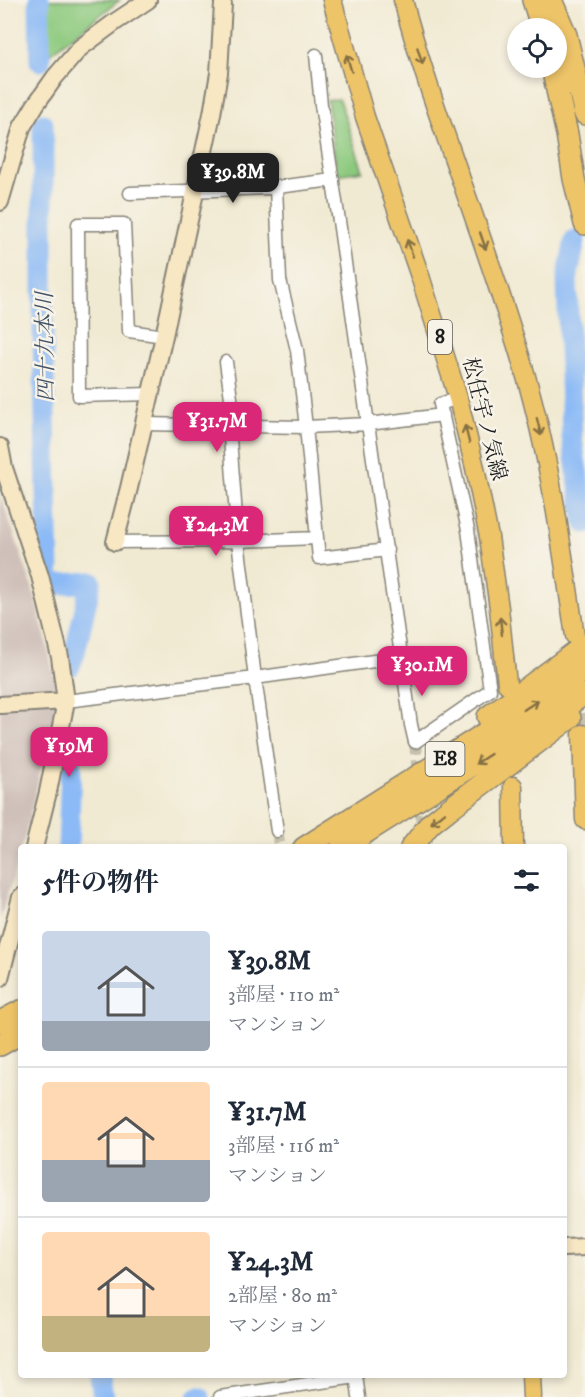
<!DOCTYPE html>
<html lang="ja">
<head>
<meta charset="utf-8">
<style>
  :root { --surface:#fff; --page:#f2f2f3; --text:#1f2937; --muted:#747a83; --line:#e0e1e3; --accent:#db2777 }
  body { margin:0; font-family:"IM FELL DW Pica","Noto Serif JP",serif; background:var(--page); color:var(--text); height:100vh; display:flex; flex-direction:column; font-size:22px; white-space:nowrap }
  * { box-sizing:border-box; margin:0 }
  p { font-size:20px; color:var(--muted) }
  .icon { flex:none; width:33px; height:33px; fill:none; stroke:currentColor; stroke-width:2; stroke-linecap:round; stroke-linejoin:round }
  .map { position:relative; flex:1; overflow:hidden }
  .details { position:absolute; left:18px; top:844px; width:549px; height:534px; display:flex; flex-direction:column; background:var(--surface); border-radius:6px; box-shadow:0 3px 9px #0003 }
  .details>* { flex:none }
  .fabs { position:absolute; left:507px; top:18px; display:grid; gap:12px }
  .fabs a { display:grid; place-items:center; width:60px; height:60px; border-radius:50%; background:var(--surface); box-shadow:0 3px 9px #0003; font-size:30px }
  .price { position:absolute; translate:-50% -51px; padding:0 14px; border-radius:12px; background:var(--accent); color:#fff; font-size:20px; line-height:39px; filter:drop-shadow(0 2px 3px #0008) }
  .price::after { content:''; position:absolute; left:50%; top:36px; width:18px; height:14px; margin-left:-9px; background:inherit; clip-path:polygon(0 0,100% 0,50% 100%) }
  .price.selected { background:#222; color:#fff }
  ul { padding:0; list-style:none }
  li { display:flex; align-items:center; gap:18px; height:150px; padding:0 24px }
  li+li { border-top:2px solid var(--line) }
  li span { display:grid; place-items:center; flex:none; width:168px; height:120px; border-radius:6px; color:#555 }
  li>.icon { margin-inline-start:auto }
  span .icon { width:72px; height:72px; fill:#fffc; stroke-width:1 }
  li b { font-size:26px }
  h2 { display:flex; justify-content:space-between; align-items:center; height:72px; padding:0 24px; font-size:26px }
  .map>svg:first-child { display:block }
  .industrial { fill:#cfc0ba }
  .green { fill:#8cc97e; stroke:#54724d; stroke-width:1.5 }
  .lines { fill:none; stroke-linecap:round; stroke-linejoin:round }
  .river { stroke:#8bbaf6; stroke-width:21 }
  .street-tunnel { stroke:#c6c1ae; stroke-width:12; stroke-dasharray:12 6; stroke-linecap:butt }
  .primary-tunnel { stroke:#c6c1ae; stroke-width:18; stroke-dasharray:18 9; stroke-linecap:butt }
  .street-casing { stroke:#868378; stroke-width:15 }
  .secondary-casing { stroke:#868378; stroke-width:20 }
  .primary-casing { stroke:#868378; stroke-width:21 }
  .highway-casing { stroke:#868378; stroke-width:24 }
  .street { stroke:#fff; stroke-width:12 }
  .secondary { stroke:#f8e7c3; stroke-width:16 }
  .primary { stroke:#eec469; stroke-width:18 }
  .highway { stroke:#eec469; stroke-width:21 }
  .oneway { stroke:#857042 }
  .labels { text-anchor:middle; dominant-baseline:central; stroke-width:5; stroke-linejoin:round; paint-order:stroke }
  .shield { fill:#f7f3e8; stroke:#5e5c59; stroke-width:1.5 }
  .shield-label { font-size:20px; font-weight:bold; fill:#1c1c1c }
  .street-label { font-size:21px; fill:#1c1c1c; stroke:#f7f3e8 }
  .water-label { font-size:22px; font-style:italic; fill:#435368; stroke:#f7f3e8 }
</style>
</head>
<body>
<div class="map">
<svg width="585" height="1397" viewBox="0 0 585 1397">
  <rect width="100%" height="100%" fill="#f7f3e8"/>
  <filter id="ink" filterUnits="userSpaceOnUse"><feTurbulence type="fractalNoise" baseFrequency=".0167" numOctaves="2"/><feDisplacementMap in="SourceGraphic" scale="12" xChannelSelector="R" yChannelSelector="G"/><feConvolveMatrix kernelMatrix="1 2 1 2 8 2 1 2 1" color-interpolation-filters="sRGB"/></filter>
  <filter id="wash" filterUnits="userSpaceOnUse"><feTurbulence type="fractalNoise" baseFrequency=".008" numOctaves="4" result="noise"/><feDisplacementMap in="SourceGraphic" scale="24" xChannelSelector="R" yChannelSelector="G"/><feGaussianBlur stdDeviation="1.35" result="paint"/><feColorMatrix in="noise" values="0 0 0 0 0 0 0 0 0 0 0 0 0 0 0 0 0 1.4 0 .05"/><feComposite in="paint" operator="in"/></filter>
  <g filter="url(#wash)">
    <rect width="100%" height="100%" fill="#f1ead3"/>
    <path class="industrial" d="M0,494L31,583L45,636L58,695L25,836L0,920Z"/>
    <path class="green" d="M45,0H120L44,58Z
      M339,99L363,171L337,175L327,100Z"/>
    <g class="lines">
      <path class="river" d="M39,0L40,61
        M43,124V339L49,569
        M575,240L567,280L572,438L585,523
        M51,585L91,582L75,652L70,666
        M68,848L71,767
        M100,1376L103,1397
        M198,1397H200"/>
    </g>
  </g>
  <g filter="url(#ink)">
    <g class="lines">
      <path class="street-tunnel" d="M415,742L423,834
        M277,831L280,848"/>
      <path class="primary-tunnel" d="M579,686L582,734"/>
      <g class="street-casing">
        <path id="street" d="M316,55L321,105L339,221L411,725L415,742L490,690L468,530L440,404L458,398
          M276,187L280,280L297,350L306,427L319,558L387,550
          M130,193L269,188L333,180
          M226,362L231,398L229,426L238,541L255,678L277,831
          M150,394L79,396L78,224H124L129,331L164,336
          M144,424L306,427L368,424L443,415
          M115,542L238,541L317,538
          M66,701L255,678L402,657
          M356,1376L359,1397
          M220,1397L356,1377"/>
      </g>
      <g class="secondary-casing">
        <path id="secondary" d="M0,202L22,127L36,104L55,77L80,48L115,22L148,0
          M0,447L4,468L40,576L60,657L66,701L48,792L34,848
          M115,542L129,488L164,336L212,114L219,73L223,4
          M0,705L66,701
          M0,978L21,897
          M564,1248L585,1247"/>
      </g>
      <g class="primary-casing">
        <path id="primary" d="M332,0L365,117L421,279L458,398L475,468L489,537L499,608L507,684
          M403,0C420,65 443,128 465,191C486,251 507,311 525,373C550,459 562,548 575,636
          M582,734L585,820
          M513,786L514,848
          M531,1376L532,1397"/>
      </g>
      <g class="highway-casing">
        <path id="highway" d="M533,0L542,28
          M551,0L566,35L585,114
          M556,37L567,84
          M552,68L567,134L574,179L585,224
          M488,717L585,645
          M304,848L585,670
          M341,848L585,694
          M411,848L430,824L449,809L570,718
          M0,1022L21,1011
          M0,1045L21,1033"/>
      </g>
      <use href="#street" class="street"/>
      <use href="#secondary" class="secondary"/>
      <use href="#primary" class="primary"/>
      <use href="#highway" class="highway"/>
    </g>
    <defs><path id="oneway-shaft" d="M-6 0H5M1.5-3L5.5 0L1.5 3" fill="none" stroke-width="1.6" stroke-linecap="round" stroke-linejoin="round" transform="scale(1.5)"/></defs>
    <g class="oneway">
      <use href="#oneway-shaft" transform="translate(420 56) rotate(73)"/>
      <use href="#oneway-shaft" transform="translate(349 63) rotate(-106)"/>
      <use href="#oneway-shaft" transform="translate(483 241) rotate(71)"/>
      <use href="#oneway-shaft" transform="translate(410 248) rotate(-109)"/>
      <use href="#oneway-shaft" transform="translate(539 427) rotate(76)"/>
      <use href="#oneway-shaft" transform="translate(467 434) rotate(-104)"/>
      <use href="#oneway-shaft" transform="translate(501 626) rotate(-96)"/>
      <use href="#oneway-shaft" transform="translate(531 705) rotate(-33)"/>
      <use href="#oneway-shaft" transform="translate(483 759) rotate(147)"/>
      <use href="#oneway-shaft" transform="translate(438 818) rotate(141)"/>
    </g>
  </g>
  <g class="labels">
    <g class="shield">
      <rect x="428" y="320" width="24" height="34" rx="4.5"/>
      <rect x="425.5" y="742" width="39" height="34" rx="4.5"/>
    </g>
    <g class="shield-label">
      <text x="440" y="337">8</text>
      <text x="445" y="759">E8</text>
    </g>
    <g class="street-label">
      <text transform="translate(484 419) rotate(76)">松任宇ノ気線</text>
    </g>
    <g class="water-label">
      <text transform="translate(46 347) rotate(-91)">四十九本川</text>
    </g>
  </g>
</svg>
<div class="fabs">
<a><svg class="icon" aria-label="locate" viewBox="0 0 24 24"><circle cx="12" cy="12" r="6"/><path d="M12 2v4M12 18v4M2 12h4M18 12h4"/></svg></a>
</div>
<b class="price selected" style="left:233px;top:204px">¥39.8M</b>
<b class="price" style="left:217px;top:453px">¥31.7M</b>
<b class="price" style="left:216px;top:557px">¥24.3M</b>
<b class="price" style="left:422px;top:697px">¥30.1M</b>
<b class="price" style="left:69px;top:778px">¥19M</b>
<section class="details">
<h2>5件の物件<svg class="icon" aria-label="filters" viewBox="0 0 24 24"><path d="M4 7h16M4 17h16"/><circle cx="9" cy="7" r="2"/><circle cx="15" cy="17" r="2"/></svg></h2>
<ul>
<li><span style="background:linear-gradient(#c9d6e8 75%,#9aa5b1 0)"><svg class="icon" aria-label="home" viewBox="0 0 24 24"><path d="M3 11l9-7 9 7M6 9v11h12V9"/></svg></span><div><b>¥39.8M</b><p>3部屋 · 110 m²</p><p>マンション</p></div></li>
<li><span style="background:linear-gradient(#ffd9b3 65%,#9aa5b1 0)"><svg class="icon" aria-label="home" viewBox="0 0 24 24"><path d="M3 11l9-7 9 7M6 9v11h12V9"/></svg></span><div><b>¥31.7M</b><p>3部屋 · 116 m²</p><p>マンション</p></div></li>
<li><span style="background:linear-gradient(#ffd9b3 70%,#c2b280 0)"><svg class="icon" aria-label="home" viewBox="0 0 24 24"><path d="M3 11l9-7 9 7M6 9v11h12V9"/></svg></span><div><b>¥24.3M</b><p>2部屋 · 80 m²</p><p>マンション</p></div></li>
</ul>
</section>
</div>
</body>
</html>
